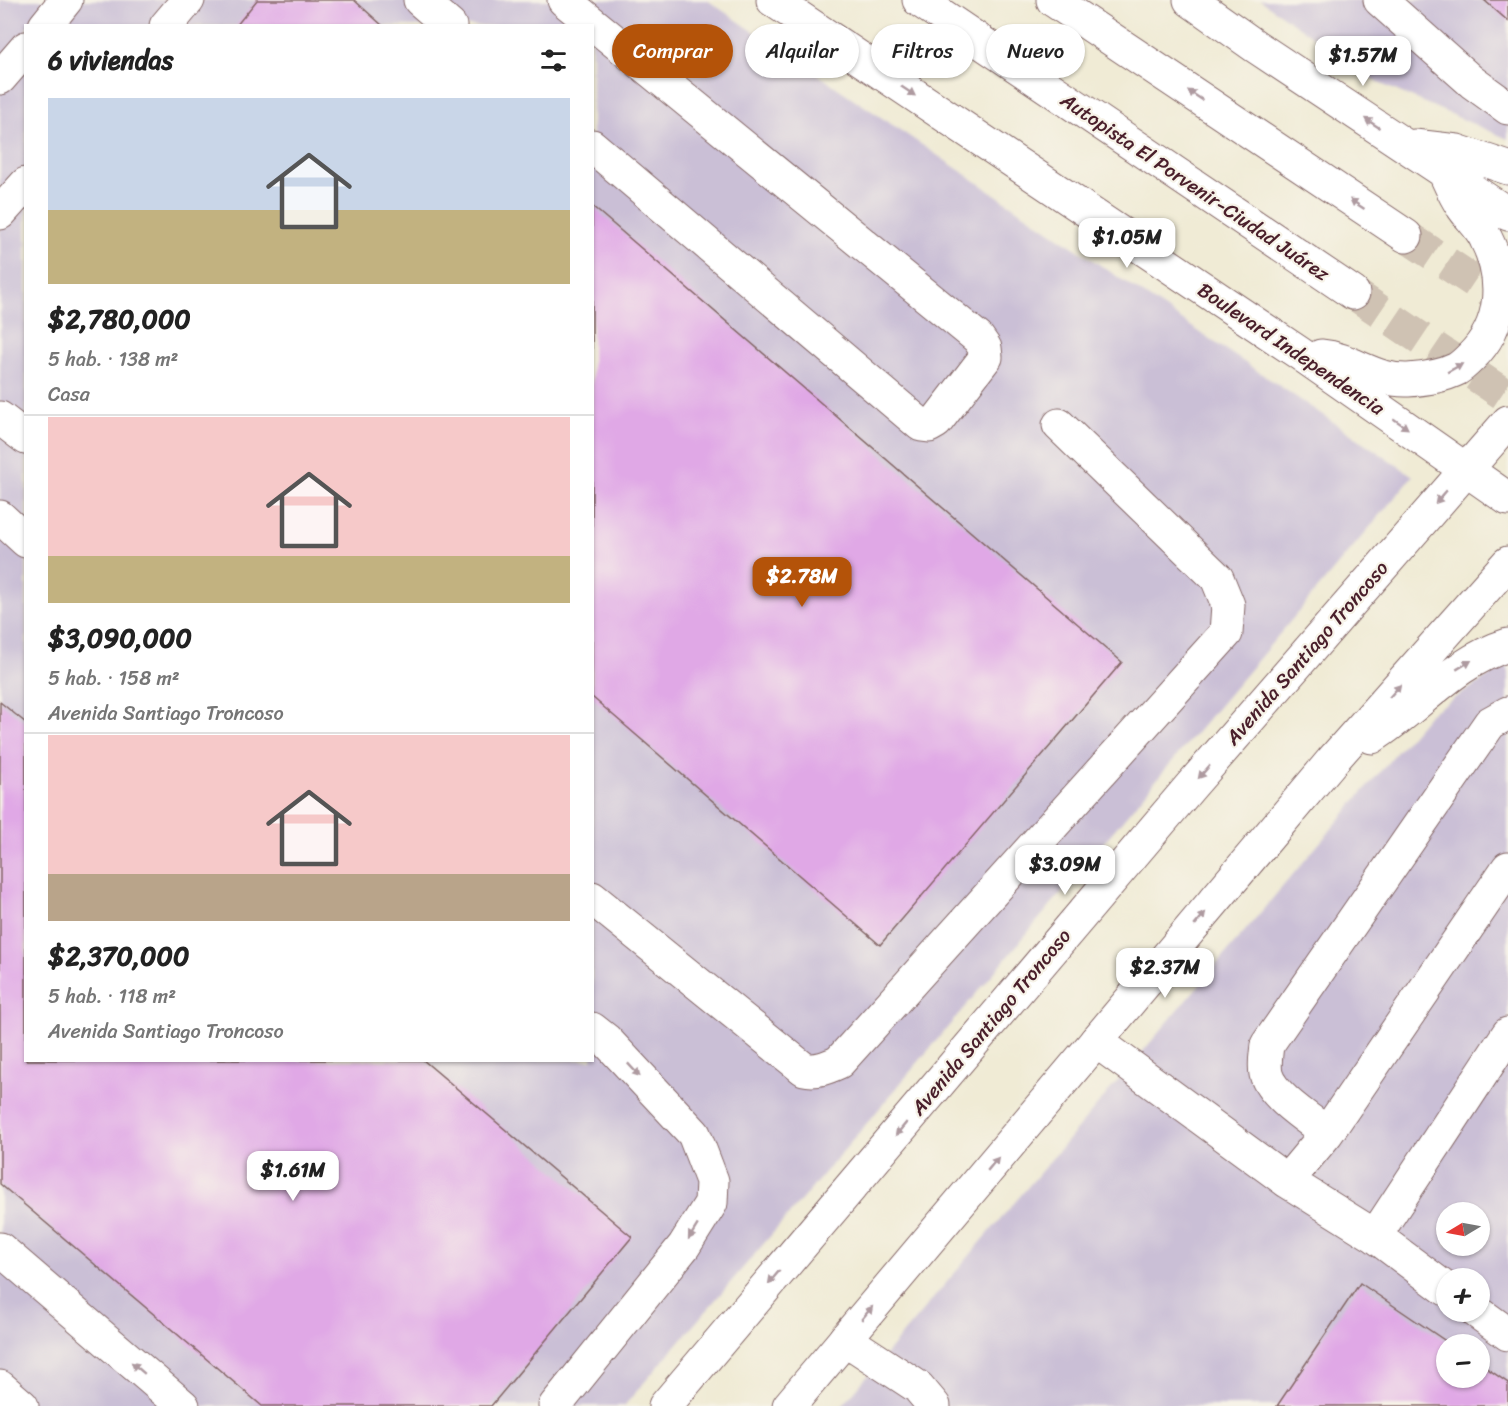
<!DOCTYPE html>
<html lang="es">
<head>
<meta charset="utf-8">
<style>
  :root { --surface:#fff; --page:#f6f6f6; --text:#222; --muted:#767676; --line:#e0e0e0; --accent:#b45309 }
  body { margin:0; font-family:Sriracha,sans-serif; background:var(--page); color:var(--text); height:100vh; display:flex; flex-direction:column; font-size:22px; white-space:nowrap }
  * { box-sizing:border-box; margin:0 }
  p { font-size:20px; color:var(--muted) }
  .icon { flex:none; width:33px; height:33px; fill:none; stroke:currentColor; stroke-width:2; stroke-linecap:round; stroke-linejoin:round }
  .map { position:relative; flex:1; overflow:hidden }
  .details { position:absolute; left:24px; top:24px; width:570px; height:1038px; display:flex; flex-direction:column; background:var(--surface); border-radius:0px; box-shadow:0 2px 4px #0004 }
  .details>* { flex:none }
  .hud { position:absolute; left:612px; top:24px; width:570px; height:54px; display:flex; gap:12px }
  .needle { width:39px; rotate:260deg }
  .controls { position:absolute; left:1436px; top:1202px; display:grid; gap:12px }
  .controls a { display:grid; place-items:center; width:54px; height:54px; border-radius:50%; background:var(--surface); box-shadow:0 2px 4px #0004; font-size:30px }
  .price { position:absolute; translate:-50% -51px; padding:0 14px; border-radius:12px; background:#fff; color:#222; font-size:20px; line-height:39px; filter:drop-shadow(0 2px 3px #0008) }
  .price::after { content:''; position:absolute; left:50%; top:36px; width:18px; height:14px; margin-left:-9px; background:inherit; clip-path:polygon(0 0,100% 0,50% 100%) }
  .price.active { background:var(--accent); color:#fff }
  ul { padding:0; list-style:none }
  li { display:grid; align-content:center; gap:12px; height:318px; padding:0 24px }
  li+li { border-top:2px solid var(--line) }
  li span { display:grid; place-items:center; height:186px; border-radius:0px; color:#555 }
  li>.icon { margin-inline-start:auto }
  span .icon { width:108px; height:108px; fill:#fffc; stroke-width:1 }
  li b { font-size:26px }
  h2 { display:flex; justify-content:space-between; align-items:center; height:72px; padding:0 24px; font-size:26px }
  .pill { padding:0 21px; border-radius:27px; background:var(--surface); box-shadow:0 2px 4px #0004; font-size:21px; line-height:54px }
  .pill.active { background:var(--accent); color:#fff }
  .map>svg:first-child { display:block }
  .industrial { fill:#cabfd6; fill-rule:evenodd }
  .building { fill:#e0a8e6 }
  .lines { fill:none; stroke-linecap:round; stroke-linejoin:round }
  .highway-tunnel { stroke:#cfc2b3; stroke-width:33; stroke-dasharray:33 16; stroke-linecap:butt }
  .minor-casing { stroke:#846666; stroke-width:35 }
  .major-casing { stroke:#846666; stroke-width:35 }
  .highway-casing { stroke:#846666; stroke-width:35 }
  .minor { stroke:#fff; stroke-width:33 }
  .major { stroke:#fff; stroke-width:33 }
  .highway { stroke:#fff; stroke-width:33 }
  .oneway { fill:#ae9aa0 }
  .labels { text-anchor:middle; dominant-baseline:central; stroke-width:4.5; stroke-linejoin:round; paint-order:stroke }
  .street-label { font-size:20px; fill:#4a1f2b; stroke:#f7f3e8 }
</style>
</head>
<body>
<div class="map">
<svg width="1508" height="1406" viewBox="0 0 1508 1406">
  <rect width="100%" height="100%" fill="#f7f3e8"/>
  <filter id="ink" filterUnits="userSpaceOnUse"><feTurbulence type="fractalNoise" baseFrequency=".0167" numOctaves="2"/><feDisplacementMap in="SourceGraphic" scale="12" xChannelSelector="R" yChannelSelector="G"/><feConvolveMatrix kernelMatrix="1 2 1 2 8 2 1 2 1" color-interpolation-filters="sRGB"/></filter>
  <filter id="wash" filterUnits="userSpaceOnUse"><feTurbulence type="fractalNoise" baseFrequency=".008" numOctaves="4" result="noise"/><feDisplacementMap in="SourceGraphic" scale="24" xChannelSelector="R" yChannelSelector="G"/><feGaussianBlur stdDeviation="1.35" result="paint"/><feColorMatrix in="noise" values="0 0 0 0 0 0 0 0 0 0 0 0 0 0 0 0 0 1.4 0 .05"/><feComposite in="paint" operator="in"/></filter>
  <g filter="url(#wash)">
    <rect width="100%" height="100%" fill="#f0ebd5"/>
    <path class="industrial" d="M0,0H707L1413,476L829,1168L624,1406H0ZM26,26H592V1060H26Z
      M1260,0H1508V139L1381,84Z
      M1504,667H1508V1406H842L1429,714ZM1446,1212H1479V1245H1446ZM1446,1278H1479V1311H1446ZM1446,1344H1479V1377H1446Z"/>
    <g id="blocks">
      <path class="building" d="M257,0H354L383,26H236Z
        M1484,0H1508V21Z
        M592,206L1122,662L880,945L592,697Z
        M0,702L26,723V1060H423L632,1237L491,1406H262L0,1184Z
        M1360,1283L1450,1344H1446V1377H1479V1363L1508,1383V1406H1277Z"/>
    </g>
  </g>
  <g filter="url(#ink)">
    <use href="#blocks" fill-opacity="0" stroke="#846666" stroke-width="1.5"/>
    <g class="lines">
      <path class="highway-tunnel" d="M1406,236L1508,304
        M1353,293L1508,397"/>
      <g class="minor-casing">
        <path id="minor" d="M420,0L450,26
          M564,0L978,338L985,348L986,357L936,422L929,426L921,425L592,146
          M1380,0L1472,82L1508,108
          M45,26L66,0
          M166,26L188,0
          M0,78L26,48
          M0,213L26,184
          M0,418L26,438
          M0,517L26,541
          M592,898L804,1069C817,1072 828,1067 839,1062L1226,633L1228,605L1217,578L1059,425
          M1096,1041L1287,1181L1375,1236L1446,1289
          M1327,1133L1508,868
          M1287,1181L1327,1133C1309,1119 1272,1096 1266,1074C1264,1064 1266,1055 1267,1045L1490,723L1508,713
          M1375,1236L1508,1034
          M0,1249L183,1406
          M1476,1311L1508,1334
          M845,1339L918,1387L934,1406
          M0,1387L22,1406
          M555,1406L684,1246L711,1203L712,1181L694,1134L606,1040L592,1029"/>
      </g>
      <g class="major-casing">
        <path id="major" d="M773,0L1299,353L1508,499
          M1190,0L1255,46L1508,214
          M1414,146L1457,151L1508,168
          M1321,356C1353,359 1373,381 1408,380C1424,379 1443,376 1457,369C1462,366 1467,361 1471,357C1504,325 1506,279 1486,239C1481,227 1469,217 1462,206C1454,195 1449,181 1443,169
          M1372,737C1420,707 1453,662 1508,645
          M665,1406L1190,787L1508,422
          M789,1406L1332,761L1508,563"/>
      </g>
      <g class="highway-casing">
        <path id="highway" d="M919,0L1353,293
          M1053,0L1406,236"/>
      </g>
      <use href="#minor" class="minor"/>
      <use href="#major" class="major"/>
      <use href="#highway" class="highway"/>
    </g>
    <defs><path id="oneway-solid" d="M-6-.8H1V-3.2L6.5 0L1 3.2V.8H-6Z" transform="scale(1.5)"/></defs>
    <g class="oneway">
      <use href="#oneway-solid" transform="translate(908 91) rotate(34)"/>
      <use href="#oneway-solid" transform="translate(1195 95) rotate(-146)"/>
      <use href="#oneway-solid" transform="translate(1372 123) rotate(-147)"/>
      <use href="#oneway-solid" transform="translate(1357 204) rotate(-146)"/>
      <use href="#oneway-solid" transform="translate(1455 368) rotate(-29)"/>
      <use href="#oneway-solid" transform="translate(1401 424) rotate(35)"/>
      <use href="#oneway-solid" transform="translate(1441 497) rotate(131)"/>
      <use href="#oneway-solid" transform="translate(1464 665) rotate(-31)"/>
      <use href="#oneway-solid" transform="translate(1395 691) rotate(-48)"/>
      <use href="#oneway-solid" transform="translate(1204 772) rotate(131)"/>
      <use href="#oneway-solid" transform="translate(1200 919) rotate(-50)"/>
      <use href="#oneway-solid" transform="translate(634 1070) rotate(47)"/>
      <use href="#oneway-solid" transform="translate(901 1129) rotate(130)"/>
      <use href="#oneway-solid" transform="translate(993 1164) rotate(-50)"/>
      <use href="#oneway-solid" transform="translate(693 1232) rotate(122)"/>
      <use href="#oneway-solid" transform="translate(774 1277) rotate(130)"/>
      <use href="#oneway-solid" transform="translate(867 1313) rotate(-50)"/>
      <use href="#oneway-solid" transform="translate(138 1368) rotate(-139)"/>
    </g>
  </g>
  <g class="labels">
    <g class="street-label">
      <text transform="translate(1195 187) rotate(34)">Autopista El Porvenir-Ciudad Juárez</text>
      <text transform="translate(1291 349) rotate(34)">Boulevard Independencia</text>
      <text transform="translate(1307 653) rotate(-49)">Avenida Santiago Troncoso</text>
      <text transform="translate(991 1022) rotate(-50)">Avenida Santiago Troncoso</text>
    </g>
  </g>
</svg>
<div class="controls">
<a><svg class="needle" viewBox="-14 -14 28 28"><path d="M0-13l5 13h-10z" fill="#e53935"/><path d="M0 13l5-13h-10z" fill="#767676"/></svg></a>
<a>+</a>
<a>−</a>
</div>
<b class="price" style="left:1363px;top:87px">$1.57M</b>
<b class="price" style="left:1127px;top:269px">$1.05M</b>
<b class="price active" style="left:802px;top:608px">$2.78M</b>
<b class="price" style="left:1065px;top:896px">$3.09M</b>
<b class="price" style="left:1165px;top:999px">$2.37M</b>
<b class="price" style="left:293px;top:1202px">$1.61M</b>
<div class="hud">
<a class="pill active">Comprar</a>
<a class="pill">Alquilar</a>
<a class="pill">Filtros</a>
<a class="pill">Nuevo</a>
</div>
<section class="details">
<h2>6 viviendas<svg class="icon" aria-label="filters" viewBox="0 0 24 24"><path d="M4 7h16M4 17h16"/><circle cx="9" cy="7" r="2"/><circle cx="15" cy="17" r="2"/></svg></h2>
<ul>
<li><span style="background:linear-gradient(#c9d6e8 60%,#c2b280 0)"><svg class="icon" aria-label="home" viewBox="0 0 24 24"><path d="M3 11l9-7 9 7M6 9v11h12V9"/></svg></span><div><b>$2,780,000</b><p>5 hab. · 138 m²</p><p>Casa</p></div></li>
<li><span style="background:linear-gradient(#f6c9c9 75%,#c2b280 0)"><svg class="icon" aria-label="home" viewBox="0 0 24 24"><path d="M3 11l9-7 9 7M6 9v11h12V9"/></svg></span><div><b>$3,090,000</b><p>5 hab. · 158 m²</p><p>Avenida Santiago Troncoso</p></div></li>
<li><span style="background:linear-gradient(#f6c9c9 75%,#b9a48a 0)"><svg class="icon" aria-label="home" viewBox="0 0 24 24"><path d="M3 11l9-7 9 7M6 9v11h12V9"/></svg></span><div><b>$2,370,000</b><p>5 hab. · 118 m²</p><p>Avenida Santiago Troncoso</p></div></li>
</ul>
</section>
</div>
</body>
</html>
